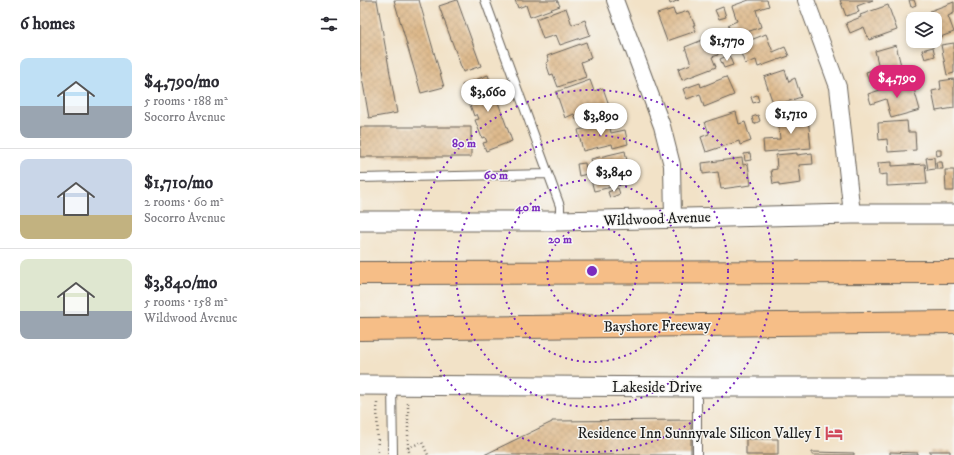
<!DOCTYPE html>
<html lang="en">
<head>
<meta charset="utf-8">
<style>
  :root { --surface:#fff; --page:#f7f7f7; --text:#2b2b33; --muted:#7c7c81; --line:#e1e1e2; --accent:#db2777 }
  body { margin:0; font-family:"IM FELL DW Pica",serif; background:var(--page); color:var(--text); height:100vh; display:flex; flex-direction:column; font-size:15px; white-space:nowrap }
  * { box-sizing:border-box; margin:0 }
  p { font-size:13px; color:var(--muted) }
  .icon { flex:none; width:22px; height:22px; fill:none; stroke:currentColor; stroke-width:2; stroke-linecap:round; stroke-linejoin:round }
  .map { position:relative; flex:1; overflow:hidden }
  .drawer { display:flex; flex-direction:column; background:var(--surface); width:360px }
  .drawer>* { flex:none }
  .fabs { position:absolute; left:546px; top:12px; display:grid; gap:8px }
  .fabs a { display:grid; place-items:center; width:36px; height:36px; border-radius:8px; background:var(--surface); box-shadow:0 2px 6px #0003; font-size:20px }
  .price { position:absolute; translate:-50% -34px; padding:0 9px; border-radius:14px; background:#fff; color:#222; font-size:13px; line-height:26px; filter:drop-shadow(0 1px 2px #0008) }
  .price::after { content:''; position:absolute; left:50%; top:24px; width:12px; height:9px; margin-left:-6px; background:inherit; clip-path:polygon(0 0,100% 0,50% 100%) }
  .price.selected { background:var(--accent); color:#fff }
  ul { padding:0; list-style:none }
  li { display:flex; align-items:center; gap:12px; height:100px; padding:0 20px }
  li+li { border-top:1px solid var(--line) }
  li span { display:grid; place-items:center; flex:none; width:112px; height:80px; border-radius:8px; color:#555 }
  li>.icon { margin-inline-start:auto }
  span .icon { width:48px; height:48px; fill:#fffc; stroke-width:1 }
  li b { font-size:17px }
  h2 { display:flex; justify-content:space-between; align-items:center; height:48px; padding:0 20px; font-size:17px }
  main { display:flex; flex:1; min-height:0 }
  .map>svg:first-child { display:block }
  .building { fill:url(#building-cross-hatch) }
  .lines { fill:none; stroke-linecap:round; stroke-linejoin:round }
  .service-casing { stroke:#676158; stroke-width:10 }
  .minor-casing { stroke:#676158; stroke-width:18 }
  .tertiary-casing { stroke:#676158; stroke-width:21 }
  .motorway-casing { stroke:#676158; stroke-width:24 }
  .path { stroke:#676158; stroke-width:2.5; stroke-dasharray:1 3; stroke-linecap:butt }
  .service { stroke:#fff; stroke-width:8 }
  .minor { stroke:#fff; stroke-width:16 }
  .tertiary { stroke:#fff; stroke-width:19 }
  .motorway { stroke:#f6be87; stroke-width:22 }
  .ring { fill:none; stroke:#7b2cbf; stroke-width:2; stroke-dasharray:2 4 }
  .labels { text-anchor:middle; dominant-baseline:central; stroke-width:3; stroke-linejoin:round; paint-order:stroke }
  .street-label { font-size:15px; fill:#1c1c1c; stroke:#f6f6f2 }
  .poi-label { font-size:15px; fill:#1c1c1c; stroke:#f6f6f2; text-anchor:end }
  .centre { fill:#7b2cbf; stroke:#f6f6f2; stroke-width:2 }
  .ring-label { font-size:12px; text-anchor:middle; font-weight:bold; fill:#7b2cbf; stroke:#f6f6f2; stroke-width:3; stroke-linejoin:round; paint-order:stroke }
</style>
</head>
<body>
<main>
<section class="drawer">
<h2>6 homes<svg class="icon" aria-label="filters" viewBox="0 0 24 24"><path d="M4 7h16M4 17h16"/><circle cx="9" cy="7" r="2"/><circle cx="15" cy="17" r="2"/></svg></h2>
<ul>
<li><span style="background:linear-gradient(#bfe0f5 60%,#9aa5b1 0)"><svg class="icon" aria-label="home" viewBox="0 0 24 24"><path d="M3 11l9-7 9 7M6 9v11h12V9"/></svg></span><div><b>$4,790/mo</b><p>5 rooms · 188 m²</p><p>Socorro Avenue</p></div></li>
<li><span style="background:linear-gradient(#c9d6e8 70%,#c2b280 0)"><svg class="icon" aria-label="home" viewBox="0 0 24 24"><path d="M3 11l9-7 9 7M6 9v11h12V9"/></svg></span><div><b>$1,710/mo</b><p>2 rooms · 60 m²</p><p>Socorro Avenue</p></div></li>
<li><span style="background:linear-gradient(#dfe7d0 65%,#9aa5b1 0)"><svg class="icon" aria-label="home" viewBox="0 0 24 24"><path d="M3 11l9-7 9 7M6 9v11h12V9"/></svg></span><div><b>$3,840/mo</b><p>5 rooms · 158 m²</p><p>Wildwood Avenue</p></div></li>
</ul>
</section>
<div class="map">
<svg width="594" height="455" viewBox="0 0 594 455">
  <defs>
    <pattern id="building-cross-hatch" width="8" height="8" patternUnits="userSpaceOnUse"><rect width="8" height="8" fill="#ddb788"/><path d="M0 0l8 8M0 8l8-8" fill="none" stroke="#bd9d75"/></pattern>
  </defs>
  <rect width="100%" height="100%" fill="#f6f6f2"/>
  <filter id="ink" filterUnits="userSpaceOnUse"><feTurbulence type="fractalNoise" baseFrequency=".025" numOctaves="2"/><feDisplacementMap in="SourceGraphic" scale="8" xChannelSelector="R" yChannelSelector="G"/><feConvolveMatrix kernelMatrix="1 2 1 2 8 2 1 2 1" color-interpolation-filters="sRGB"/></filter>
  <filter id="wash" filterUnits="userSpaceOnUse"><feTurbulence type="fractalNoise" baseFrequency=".012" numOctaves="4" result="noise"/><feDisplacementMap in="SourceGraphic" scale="16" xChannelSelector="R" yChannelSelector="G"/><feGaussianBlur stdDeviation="0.9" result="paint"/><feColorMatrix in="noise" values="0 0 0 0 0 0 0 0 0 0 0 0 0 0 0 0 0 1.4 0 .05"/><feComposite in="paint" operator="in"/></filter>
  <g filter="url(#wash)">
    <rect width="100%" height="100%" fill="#f2e2c7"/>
    <g id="blocks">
      <path class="building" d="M0,0H17L37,113L9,118L0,66Z
        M34,0H59L84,87L61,93Z
        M97,0L121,66L103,72L79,6Z
        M155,0H197L200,6L170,17L166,5L158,8Z
        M309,0H319L310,4Z
        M389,0H407L409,6L396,10L401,27L373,37L368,25L377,21L372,6Z
        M480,0H513L497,6L499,12L486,16Z
        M549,0H554L556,5L551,7Z
        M594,2V13L588,16L594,32L575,39V19H570L573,18L570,11Z
        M528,5L537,30L509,40L504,27L490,33L486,23L501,17L500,15Z
        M363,7L366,17L359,19L355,10Z
        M206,8L212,25L225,20L230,35L200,45L196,35L183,39L176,19Z
        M313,9L315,15L328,11L335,25H333L336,31L307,41L297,14Z
        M554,16L555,19H553V22L549,24L547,18Z
        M406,34L413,52L425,47L429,56L398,67L396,60L385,64L378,45Z
        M345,39L347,45L354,42L358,55L352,57L356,67L322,80L318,69L331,64L325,47Z
        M226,42L231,58L221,62L226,77L198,87L193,74L190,75L186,63L189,61L187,56Z
        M594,43V73L587,75L581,45Z
        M536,45L543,74L523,80L522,78L509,81L506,72L519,68L515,51Z
        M573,47L575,56L565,59L562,50Z
        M369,55L373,65L364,68L360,59Z
        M425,70L429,82L431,81V80L435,78L441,97L414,106L404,77Z
        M128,75L152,141L126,151L123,143L127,142L125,137L122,138L115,120L119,119L117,114L114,116L108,99L111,98L109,93L106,94L102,85Z
        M366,77L374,95L344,107L340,94L327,99L323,89L340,83L341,87Z
        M594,79V108L576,111L572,91L581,89L580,81Z
        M230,80L234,91L243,88L250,108L216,120L214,114L205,118L196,92Z
        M538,81L540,87L548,85L550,90L554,89L560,110L531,118L526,99L511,104L508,94L523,89L522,85Z
        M397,95L399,101L393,103L391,97Z
        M376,112L379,124L385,122L391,141L380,145L379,141L346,152L341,137L349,134L345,122Z
        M445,112V117H448L451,148L404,152L403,140L420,139L418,119Z
        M398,115L400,121L394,124L392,117Z
        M547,121L548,132H555L556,150L528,152L527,139L519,140L518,123Z
        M249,123L251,133L265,130L268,144L253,148L252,144L223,151L218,130Z
        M0,127H111V157H0Z
        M576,150H581V155L577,156Z
        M265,151L268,166L265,167L269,183L234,191L230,176L235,175L231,159Z
        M390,153L391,160L385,161L384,154Z
        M437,153V155L452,153L453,164L439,165L441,183L419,186V183L413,184L411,170L417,169L416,155Z
        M574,157L575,169L568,170L566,158Z
        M382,158L383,165L388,164L391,185L361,189L358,172L343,174L342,163Z
        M532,162V166L565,164L567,184L527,186V174L519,175L518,163Z
        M576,162H582L583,169H577Z
        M225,163L227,174L219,176L217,164Z
        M585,170H594V191H586Z
        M258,188L260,194L250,198L248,192Z
        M331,420V455H124L192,422V421Z
        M386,439H418V455H386Z
        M570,451H590V455H570Z
        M452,452L494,453V455H452Z
        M530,452L558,453V455H530Z"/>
    </g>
  </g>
  <g filter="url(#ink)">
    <use href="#blocks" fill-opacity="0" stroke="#676158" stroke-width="1"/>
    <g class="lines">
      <g class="service-casing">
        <path id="service" d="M125,0L200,206V221
          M0,178L188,174
          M32,385L33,455
          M337,387V455"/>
      </g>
      <g class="minor-casing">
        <path id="minor" d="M255,0L302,126L312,165L313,218
          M446,0L478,87L492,214"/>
      </g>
      <g class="tertiary-casing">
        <path id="tertiary" d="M0,221H200L492,214H594
          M0,385L337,387H594"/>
      </g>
      <g class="motorway-casing">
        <path id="motorway" d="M0,273L594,272
          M0,329L594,322"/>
      </g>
      <path class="path" d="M17,403L18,455
        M48,403V448L50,455
        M48,448L62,442L68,455"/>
      <use href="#service" class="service"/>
      <use href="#minor" class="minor"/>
      <use href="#tertiary" class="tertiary"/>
      <use href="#motorway" class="motorway"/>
    </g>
  </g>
  <g class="ring">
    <circle cx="232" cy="271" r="45"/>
    <circle cx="232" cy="271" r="91"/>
    <circle cx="232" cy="271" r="136"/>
    <circle cx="232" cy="271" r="181"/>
  </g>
  <defs>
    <g id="hotel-bare" transform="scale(1.38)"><path d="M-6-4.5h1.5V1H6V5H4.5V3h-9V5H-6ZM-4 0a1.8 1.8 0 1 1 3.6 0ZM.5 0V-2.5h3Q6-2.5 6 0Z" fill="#d1495b" stroke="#f6f6f2" stroke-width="2.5" paint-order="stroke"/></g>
  </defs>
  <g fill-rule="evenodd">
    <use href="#hotel-bare" x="474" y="433"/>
  </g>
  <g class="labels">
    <g class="street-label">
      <text transform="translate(297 219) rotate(-2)">Wildwood Avenue</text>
      <text transform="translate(297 326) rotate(-1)">Bayshore Freeway</text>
      <text x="297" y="387">Lakeside Drive</text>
    </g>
    <g class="poi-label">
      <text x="461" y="433">Residence Inn Sunnyvale Silicon Valley I</text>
    </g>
  </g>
  <circle cx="232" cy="271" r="6" class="centre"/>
  <g class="ring-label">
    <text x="104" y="147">80 m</text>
    <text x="136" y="179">60 m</text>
    <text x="168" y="211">40 m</text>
    <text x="200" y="243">20 m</text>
  </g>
</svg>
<div class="fabs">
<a><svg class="icon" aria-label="layers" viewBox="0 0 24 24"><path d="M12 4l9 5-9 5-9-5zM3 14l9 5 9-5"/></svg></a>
</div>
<b class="price" style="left:367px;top:62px">$1,770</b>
<b class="price selected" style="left:537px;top:99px">$4,790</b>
<b class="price" style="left:128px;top:113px">$3,660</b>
<b class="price" style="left:431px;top:135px">$1,710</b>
<b class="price" style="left:241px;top:137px">$3,890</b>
<b class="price" style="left:254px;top:193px">$3,840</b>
</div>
</main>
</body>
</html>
